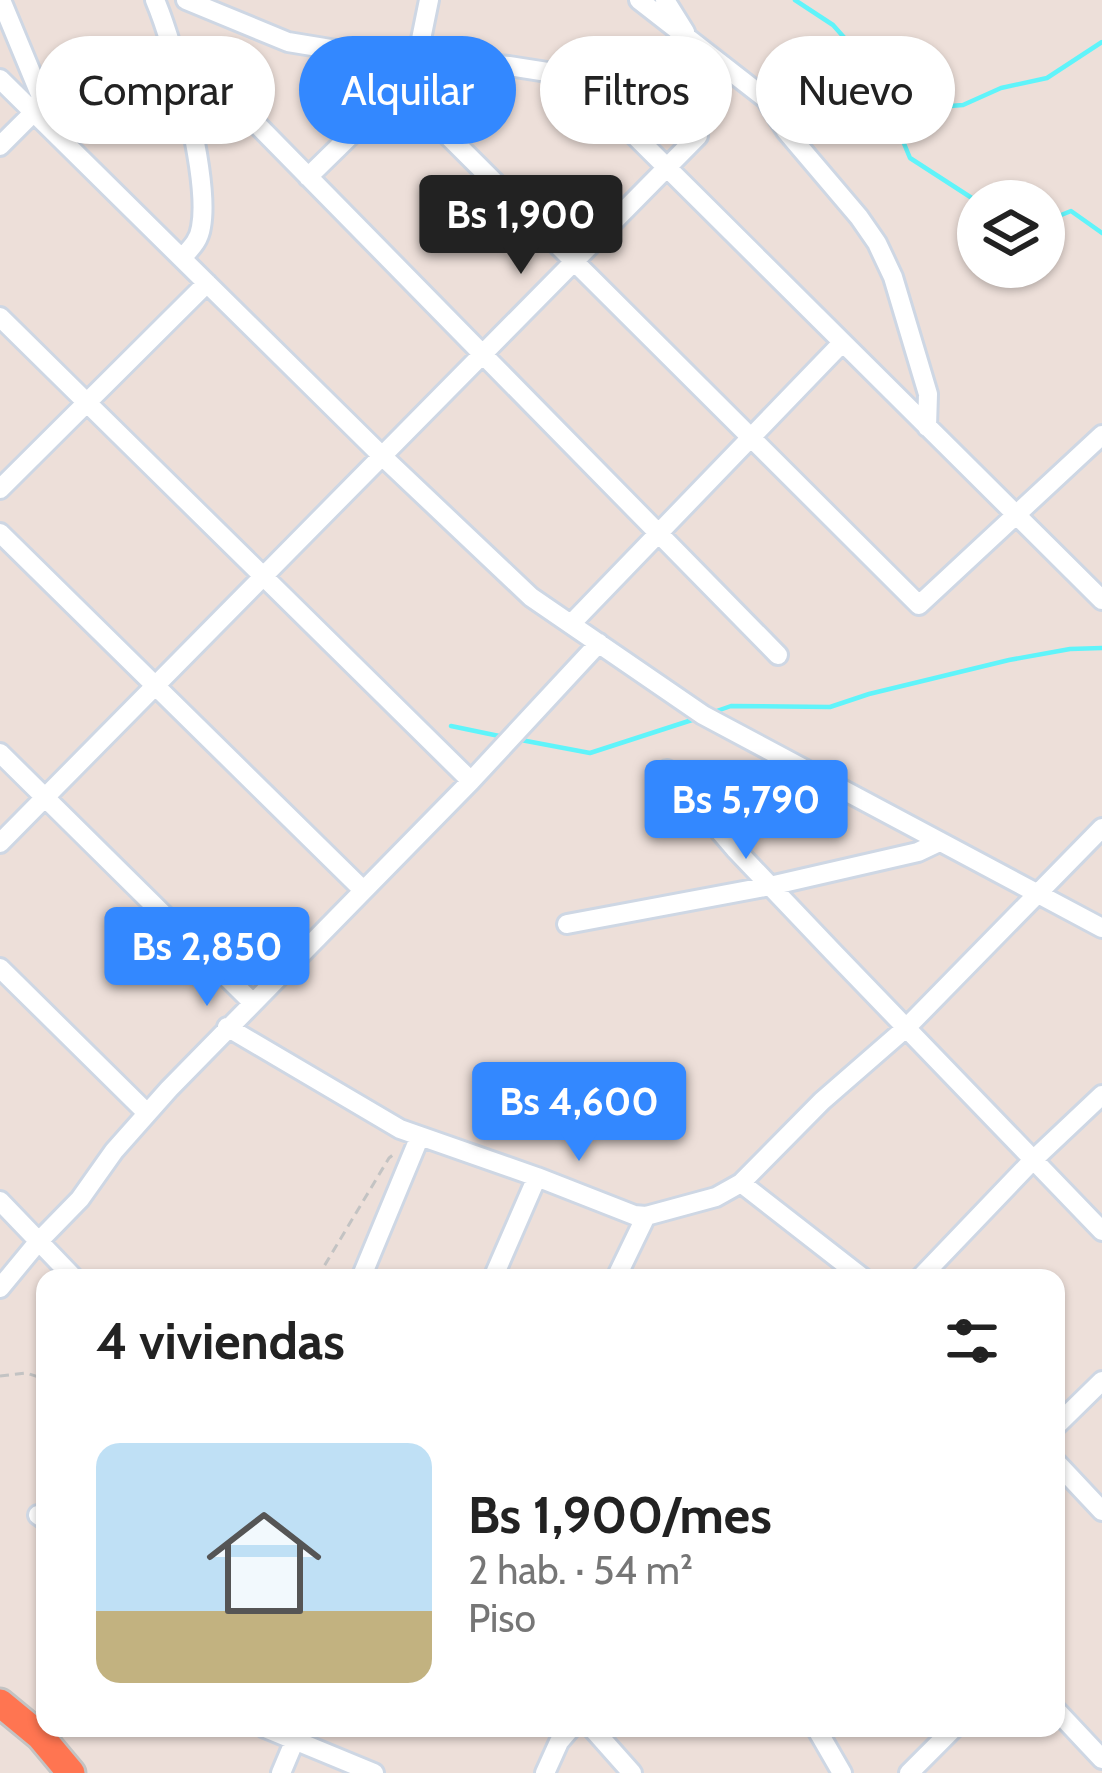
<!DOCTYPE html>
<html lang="es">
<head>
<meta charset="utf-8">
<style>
  :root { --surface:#fff; --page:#f6f6f6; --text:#222; --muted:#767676; --accent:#38f }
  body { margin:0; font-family:Cabin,sans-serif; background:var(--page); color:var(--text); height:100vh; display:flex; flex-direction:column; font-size:45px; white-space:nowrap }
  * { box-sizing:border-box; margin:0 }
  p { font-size:39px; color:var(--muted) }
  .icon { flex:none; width:66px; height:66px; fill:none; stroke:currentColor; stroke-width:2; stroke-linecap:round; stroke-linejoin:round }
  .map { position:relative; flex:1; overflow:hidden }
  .panel { position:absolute; left:36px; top:1269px; width:1029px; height:468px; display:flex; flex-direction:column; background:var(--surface); border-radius:24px; box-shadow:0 3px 9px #0004 }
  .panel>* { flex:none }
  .guide { position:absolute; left:36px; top:36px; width:1032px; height:108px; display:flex; gap:24px }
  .buttons { position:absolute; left:957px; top:180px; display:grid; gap:24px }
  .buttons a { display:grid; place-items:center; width:108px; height:108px; border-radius:50%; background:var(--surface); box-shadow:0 3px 9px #0004; font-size:60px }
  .price { position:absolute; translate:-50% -102px; padding:0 27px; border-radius:12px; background:var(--accent); color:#fff; font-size:39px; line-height:78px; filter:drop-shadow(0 3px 6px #0008) }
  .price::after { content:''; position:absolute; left:50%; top:72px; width:36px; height:27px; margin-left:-18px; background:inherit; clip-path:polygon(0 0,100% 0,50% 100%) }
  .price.current { background:#222; color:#fff }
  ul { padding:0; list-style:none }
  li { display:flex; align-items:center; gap:36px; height:300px; padding:0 60px }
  li span { display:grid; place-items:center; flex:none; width:336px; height:240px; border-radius:24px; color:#555 }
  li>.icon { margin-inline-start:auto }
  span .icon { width:144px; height:144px; fill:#fffc; stroke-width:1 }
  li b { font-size:51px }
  h2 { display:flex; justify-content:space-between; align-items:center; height:144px; padding:0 60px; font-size:51px }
  .tag { padding:0 42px; border-radius:54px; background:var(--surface); box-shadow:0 3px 9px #0004; font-size:42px; line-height:108px }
  .tag.current { background:var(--accent); color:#fff }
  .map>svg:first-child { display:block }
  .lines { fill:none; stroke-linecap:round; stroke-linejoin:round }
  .stream { stroke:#60f4fa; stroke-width:4.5 }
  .minor-casing { stroke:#ced7e4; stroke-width:24 }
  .highway-casing { stroke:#c3c3c3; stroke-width:33 }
  .path { stroke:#c3c3c3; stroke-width:3; stroke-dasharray:9 6; stroke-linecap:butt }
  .minor { stroke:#fff; stroke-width:18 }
  .highway { stroke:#ff7551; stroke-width:27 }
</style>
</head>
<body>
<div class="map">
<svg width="1102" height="1773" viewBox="0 0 1102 1773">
  <rect width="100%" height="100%" fill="#eddfd9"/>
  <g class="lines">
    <path class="stream" d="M795,0L833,25L865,61L878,81L910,158L978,202
      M878,81L915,94L937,107L963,105L1001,88L1047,78L1102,42
      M1044,222L1071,211L1102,233
      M711,713L731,706L830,707L869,694L1009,660L1070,649L1102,648
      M451,726L504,737
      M521,740L590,753L695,719"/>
    <g class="minor-casing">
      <path id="minor" d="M1,0L52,123
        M155,0C175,47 210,179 201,227C199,241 191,248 182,258
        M186,0L288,42L367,55L509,66L560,74L578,83L609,110L1102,600
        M639,0L766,99L786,131L859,217L877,243L893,277L928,394L927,427
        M665,0L685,32
        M367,55L919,605L1102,435
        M417,59L429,0
        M0,79L381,455L531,597L703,715L1102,928
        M181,88C206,86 218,92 238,105L778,655
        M0,146L34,112
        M308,177L399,88
        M0,317L471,781
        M0,489L207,283
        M0,533L363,890
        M571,624L842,343
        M0,753L252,1002
        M667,770L735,849L833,952L1102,1231
        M0,843L698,136
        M567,924L770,886L918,852L939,842
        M0,968L147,1113
        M227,1027L400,1129L420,1136L361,1278
        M420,1136L537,1177L634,1215L646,1216L716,1197L741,1183L822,1101L907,1027L1102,828
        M741,1183L863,1278
        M0,1201L74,1278
        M493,1278L537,1177
        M616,1278L646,1216
        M920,1278L1032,1161L1102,1095
        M0,1288L38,1242L80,1199L114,1151L169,1089L471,781L599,643
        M1056,1426L1102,1381
        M1056,1462L1102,1511
        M38,1515L45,1520
        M1056,1710L1102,1759
        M265,1728L374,1773
        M592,1728L632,1773
        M816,1728L842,1773
        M281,1773L300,1728
        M545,1773L559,1742L571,1728
        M909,1773L954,1728"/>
    </g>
    <g class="highway-casing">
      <path id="highway" d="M0,1703L40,1736L71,1773"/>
    </g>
    <path class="path" d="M317,1278L389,1158L394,1154
      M0,1376L26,1373L45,1379"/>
    <use href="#minor" class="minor"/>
    <use href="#highway" class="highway"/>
  </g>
</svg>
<div class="buttons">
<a><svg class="icon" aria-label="layers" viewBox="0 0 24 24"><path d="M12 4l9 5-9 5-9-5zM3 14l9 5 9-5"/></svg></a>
</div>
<b class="price current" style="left:521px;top:277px">Bs 1,900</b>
<b class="price" style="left:746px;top:862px">Bs 5,790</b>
<b class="price" style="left:207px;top:1009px">Bs 2,850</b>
<b class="price" style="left:579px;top:1164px">Bs 4,600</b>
<div class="guide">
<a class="tag">Comprar</a>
<a class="tag current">Alquilar</a>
<a class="tag">Filtros</a>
<a class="tag">Nuevo</a>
</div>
<section class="panel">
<h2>4 viviendas<svg class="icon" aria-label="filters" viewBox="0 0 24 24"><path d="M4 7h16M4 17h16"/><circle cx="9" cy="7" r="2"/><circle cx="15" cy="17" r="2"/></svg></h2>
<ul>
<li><span style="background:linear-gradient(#bfe0f5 70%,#c2b280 0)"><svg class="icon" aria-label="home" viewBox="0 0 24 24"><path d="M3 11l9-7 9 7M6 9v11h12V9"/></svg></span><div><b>Bs 1,900/mes</b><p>2 hab. · 54 m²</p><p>Piso</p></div></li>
</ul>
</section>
</div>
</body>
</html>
